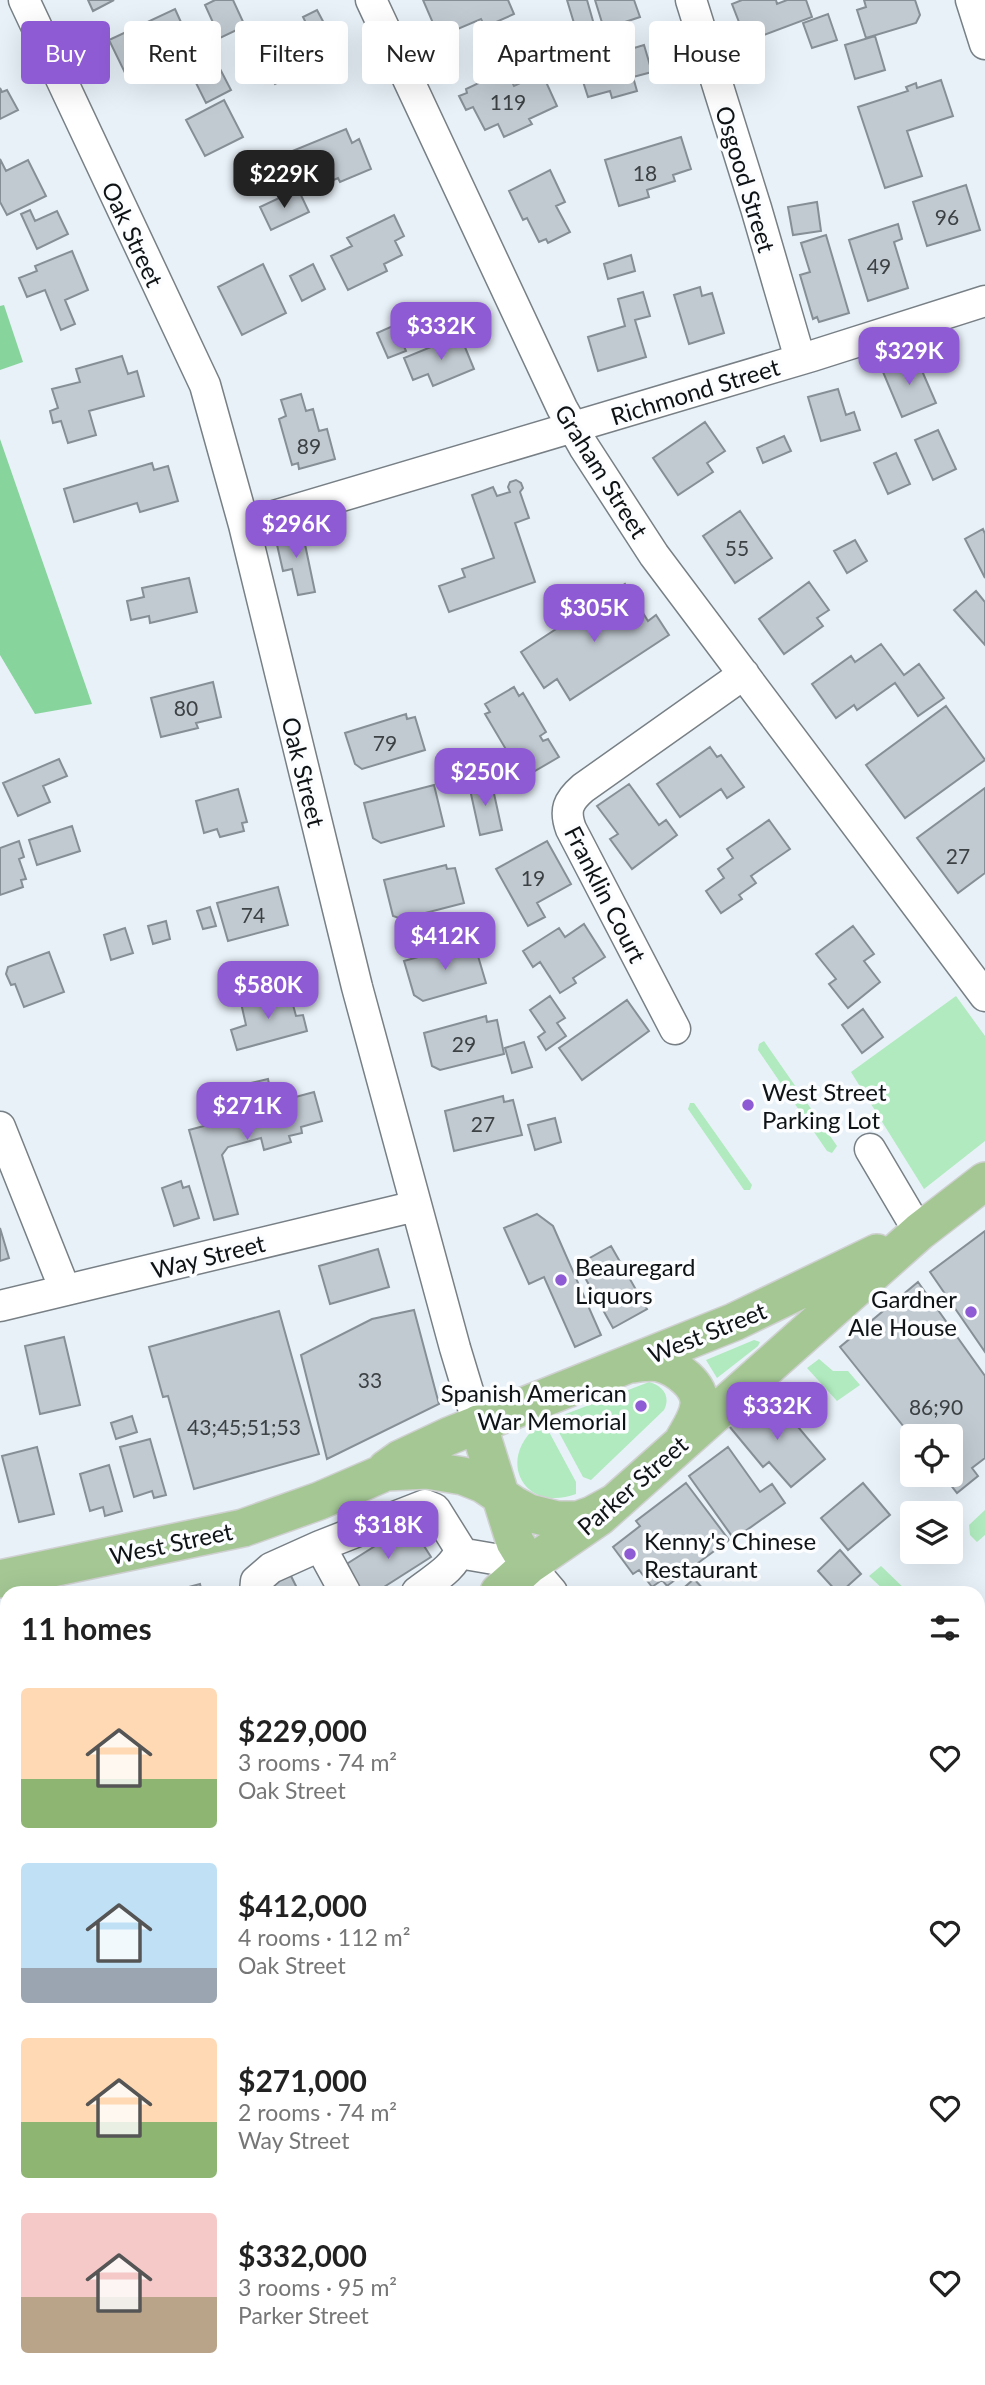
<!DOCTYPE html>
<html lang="en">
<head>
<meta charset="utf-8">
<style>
  :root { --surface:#fff; --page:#f6f6f6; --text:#222; --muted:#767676; --accent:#8f5bd4 }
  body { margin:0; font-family:Lato,sans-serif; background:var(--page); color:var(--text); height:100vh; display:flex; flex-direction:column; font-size:26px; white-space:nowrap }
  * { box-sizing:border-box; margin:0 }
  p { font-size:23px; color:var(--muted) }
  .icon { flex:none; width:38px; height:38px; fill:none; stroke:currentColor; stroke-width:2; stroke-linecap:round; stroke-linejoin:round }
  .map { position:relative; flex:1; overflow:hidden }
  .panel { position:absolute; left:0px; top:1586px; width:985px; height:800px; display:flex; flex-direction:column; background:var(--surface); border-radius:21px 21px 0 0; box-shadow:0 7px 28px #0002 }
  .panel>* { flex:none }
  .top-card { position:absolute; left:21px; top:21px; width:943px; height:63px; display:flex; gap:14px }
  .fabs { position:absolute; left:900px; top:1424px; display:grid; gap:14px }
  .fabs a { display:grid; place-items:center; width:63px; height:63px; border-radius:7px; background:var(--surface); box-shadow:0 7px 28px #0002; font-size:35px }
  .price { position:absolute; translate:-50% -60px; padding:0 16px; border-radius:14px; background:var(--accent); color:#fff; font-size:23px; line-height:46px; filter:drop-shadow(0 2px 4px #0008) }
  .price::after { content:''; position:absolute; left:50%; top:42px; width:21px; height:16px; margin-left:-10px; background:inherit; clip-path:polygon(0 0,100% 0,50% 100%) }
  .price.active { background:#222; color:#fff }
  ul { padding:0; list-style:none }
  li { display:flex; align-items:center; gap:21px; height:175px; padding:0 21px }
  li span { display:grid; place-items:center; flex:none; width:196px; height:140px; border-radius:7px; color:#555 }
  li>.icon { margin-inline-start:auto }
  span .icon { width:84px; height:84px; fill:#fffc; stroke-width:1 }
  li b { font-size:30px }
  h2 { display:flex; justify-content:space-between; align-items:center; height:84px; padding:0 21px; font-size:30px }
  .tag { padding:0 24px; border-radius:7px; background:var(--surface); box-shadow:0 7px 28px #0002; font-size:24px; line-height:63px }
  .tag.active { background:var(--accent); color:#fff }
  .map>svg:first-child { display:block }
  .education { fill:#ede0f4 }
  .green { fill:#b0eabe }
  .forest { fill:#88d49d }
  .building { fill:#c1cad1; stroke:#878f96; stroke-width:2 }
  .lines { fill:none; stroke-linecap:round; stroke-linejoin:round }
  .minor-casing { stroke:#788086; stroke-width:33 }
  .major-casing { stroke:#cfd0d0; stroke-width:40 }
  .minor { stroke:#fff; stroke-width:30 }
  .major { stroke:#a4c794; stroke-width:37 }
  .poi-dot { fill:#8f5bd4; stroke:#fbfdff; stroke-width:2.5 }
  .labels { text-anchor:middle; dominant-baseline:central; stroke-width:7; stroke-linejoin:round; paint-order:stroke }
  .number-label { font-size:21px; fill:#3c4144 }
  .street-label { font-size:24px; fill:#101315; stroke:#fbfdff }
  .poi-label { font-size:24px; fill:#101315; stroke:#fbfdff; text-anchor:start }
</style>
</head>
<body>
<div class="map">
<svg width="985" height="2385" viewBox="0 0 985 2385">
  <rect width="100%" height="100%" fill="#e8f1f8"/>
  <path class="education" d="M985,2237V2385H727L734,2378H978V2244Z"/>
  <path class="green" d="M956,996L985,1036V1141L924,1189L851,1072Z
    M764,1041L837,1146L832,1153L827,1151L758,1050L759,1044Z
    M694,1103L752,1185L750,1190H744L688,1109L690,1103Z
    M754,1340L760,1342L758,1346L717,1378L706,1360Z
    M819,1359L833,1371H848L860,1385L837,1401L807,1368Z
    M649,1382C663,1386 671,1396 664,1410L591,1480L583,1477L555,1425L558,1417Z
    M537,1426L548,1430L576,1482V1494C526,1513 495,1462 537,1426Z
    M985,1510V1535L977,1542L970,1535L969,1525Z
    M881,1566L908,1592H886L869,1576Z
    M985,2237V2308L978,2315V2243Z
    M985,2329V2367L978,2360V2336Z
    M734,2378H761L766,2385H727Z"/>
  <path class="forest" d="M4,305L23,362L0,370V306Z
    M0,439L92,704L35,714L0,655Z"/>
  <path class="building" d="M88,0H114L93,11Z
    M215,0H233L245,26L220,38L205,5Z
    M423,0H508L514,14L485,27L481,19L439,37Z
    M567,0H587L595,28L577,33Z
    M595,0H634L640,17L604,29Z
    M742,0H776L777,4L787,0H806L812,17L764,35L762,29L744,35L732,4Z
    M864,0H915L920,15L916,23L866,38L857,10L866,7Z
    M175,9L194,51L129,81L109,40Z
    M317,10L342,57L296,81L293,75L275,84L257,51L307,25L303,17Z
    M828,14L837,40L812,48L803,23Z
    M875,36L885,70L855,79L845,45Z
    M622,45L624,51L644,45L652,72L633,77L637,91L612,98L610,91L588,97L576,60Z
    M218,65L231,90L206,103L193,77Z
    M506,70L514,86L542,73L557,106L529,119L532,124L504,137L498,124L485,130L473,107L466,110L459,96L467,93L466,89Z
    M941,80L953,116L907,131L922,176L885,188L858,107L908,91L906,87L916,83L917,88Z
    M0,88L2,92L7,90L18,110L0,119Z
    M224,100L243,137L205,156L186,120Z
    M346,129L352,143L359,139L371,169L340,182L338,178L320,186L318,181L300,189L285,154Z
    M681,137L691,169L673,175L675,181L647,190L649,197L619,206L605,160Z
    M0,159L6,171L28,160L46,196L7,215L0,202Z
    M550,170L565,202L556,206L570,232L548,243L546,239L539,242L527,218L523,220L509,191Z
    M966,185L980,230L927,246L913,202Z
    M298,189L309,212L271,230L260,207Z
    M817,202L821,231L793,235L788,207Z
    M30,210L35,221L57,211L68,234L37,249L21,214Z
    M394,215L404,236L395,241L402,255L384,264L387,271L348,290L331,256L352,246L347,238Z
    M898,224L902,239L894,242L908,288L868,301L849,240Z
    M826,235L849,313L819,322L817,317L813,319L800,275L810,272L801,243Z
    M72,251L88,290L65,300L75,324L61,330L45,290L27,297L19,278L37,271L35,266Z
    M631,255L635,271L608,279L604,264Z
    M263,264L286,313L242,335L218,287Z
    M313,264L325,289L302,301L290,276Z
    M700,287L702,296L712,293L724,333L689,344L674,295Z
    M643,292L650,316L635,320L646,357L598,371L588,337L625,326L618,299Z
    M395,325L406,351L388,358L377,333Z
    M460,335L474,369L433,386L428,374L413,380L404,358Z
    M122,356L128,374L137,371L144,396L89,411L96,435L68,443L61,421L53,423L50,411L58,408L52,389L80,382L76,369Z
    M916,357L936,403L902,417L883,372Z
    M838,389L846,415L854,412L860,430L821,441L808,397Z
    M301,394L306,411L313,409L319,431L327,429L335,459L299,469L298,463L292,465L279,419L286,416L281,400Z
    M705,422L725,451L707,463L713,472L678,495L653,458Z
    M938,430L956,469L933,480L915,440Z
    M784,436L791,451L763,463L757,448Z
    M896,453L910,484L888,494L874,463Z
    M152,463L154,470L168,466L178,501L140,512L137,503L74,522L64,489Z
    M516,480L521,483L523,488L520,492L529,518L515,523L535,582L449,612L439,586L465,577L462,569L494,558L472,495L493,487L497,496L510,492L508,487L510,482Z
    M740,511L772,558L735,583L703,536Z
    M983,529L985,534V578L965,539Z
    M302,530L315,592L298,595L292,569L283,571L275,536Z
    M855,540L867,561L847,573L834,551Z
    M189,578L197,612L150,623L149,616L131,620L127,601L144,597L142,588Z
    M809,582L829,610L817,618L823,626L784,654L759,619Z
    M625,584L648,621L656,615L669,635L570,700L557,679L544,688L521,652Z
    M976,591L985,602V645L954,610Z
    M881,644L904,675L919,664L944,698L918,716L895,683L857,710L854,705L836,718L812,684L851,656L855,662Z
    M213,682L221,717L196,723L198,728L161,737L151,698Z
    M514,687L519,696L523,693L546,732L540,736L543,741L548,739L559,757L523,778L485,714L490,712L485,704Z
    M946,706L985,760L905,818L866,765Z
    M406,714L407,719L415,717L425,750L362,769L355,764L345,733Z
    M710,747L717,757L721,755L744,787L727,798L721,789L680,817L657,784Z
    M59,759L67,776L43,786L50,802L18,816L3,783Z
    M491,780L502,830L480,835L469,785Z
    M629,784L659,825L666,820L677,835L632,869L610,839L618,834L597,806Z
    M434,785L444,826L381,843L373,838L364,803Z
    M985,788V873L958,893L917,838Z
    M238,789L247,822L242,823L244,831L220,837L217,829L204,833L196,801Z
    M769,820L790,849L751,876L756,883L739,895L742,899L721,913L706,891L724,878L718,869L733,858L727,849Z
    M72,826L80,851L37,865L29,840Z
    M19,841L24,857L19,859L26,879L21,880L23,887L0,895V848Z
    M547,841L571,884L537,903L545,917L528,926L496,869Z
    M446,865L447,869L455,868L464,903L402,919L393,916L384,880Z
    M278,887L288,925L228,941L217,903Z
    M210,907L216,926L203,929L197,911Z
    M166,921L170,939L153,944L148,926Z
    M584,924L605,957L573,978L576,983L560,993L540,962L533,967L523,951L559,928L565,937Z
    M853,926L874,954L864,961L880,982L848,1008L829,984L836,979L816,954Z
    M125,928L133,953L111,960L104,935Z
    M464,944L466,949L475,946L486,983L423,1001L414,995L404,961Z
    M49,952L64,992L24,1007L15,984L11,985L6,974L8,967Z
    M289,990L296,1016L303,1015L307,1031L237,1050L231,1030L246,1025L241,1003Z
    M550,996L565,1018L557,1023L566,1036L546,1050L538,1037L545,1032L530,1010Z
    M627,1000L649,1031L582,1080L559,1048Z
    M863,1009L883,1037L862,1053L842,1025Z
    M486,1016L487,1022L497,1020L504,1054L440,1070L432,1066L424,1033Z
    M524,1042L532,1067L512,1073L505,1048Z
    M268,1079L272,1099L242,1105L238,1086Z
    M314,1092L322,1121L301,1127L302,1133L289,1136L291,1142L264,1150L261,1138L228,1147L222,1155L238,1214L214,1220L189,1130L245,1115L244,1111Z
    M503,1096L504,1102L513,1100L522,1135L454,1151L445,1111Z
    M555,1118L561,1142L535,1150L528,1125Z
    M181,1181L183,1188L189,1186L199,1218L174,1226L162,1188Z
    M537,1214L553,1226L601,1335L575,1347L544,1277L529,1284L504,1228Z
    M0,1228L9,1258L0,1261Z
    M985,1231V1352L930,1272Z
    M611,1246L647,1309L613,1328L583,1274L586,1272L581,1263Z
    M378,1249L389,1287L330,1304L319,1266Z
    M918,1282L985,1376V1458L972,1468L978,1476L957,1493L943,1475H950V1437H912L840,1347Z
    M414,1310L439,1404L327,1459L301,1355L372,1319Z
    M279,1311L319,1454L194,1489L168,1396L163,1397L149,1347Z
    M64,1337L80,1405L40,1414L25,1346Z
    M773,1397L825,1459L791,1487L769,1462L763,1467L729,1426L751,1407L755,1412Z
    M132,1416L137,1432L116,1439L111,1423Z
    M150,1439L166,1495L154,1498L152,1491L134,1497L120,1447Z
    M37,1447L54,1514L19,1522L2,1456Z
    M728,1447L760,1492L772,1484L785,1503L734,1539L689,1476Z
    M109,1465L122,1511L105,1516L103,1507L90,1511L80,1474Z
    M686,1483L729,1540L667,1586L662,1580L652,1587L639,1570L633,1574L613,1547L640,1526L636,1521Z
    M863,1483L890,1515L848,1550L821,1518Z
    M410,1524L431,1557L376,1592H362L345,1565Z
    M840,1550L861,1574L841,1592H837L818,1571Z
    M289,1572L299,1592H270L265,1584Z
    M694,1579L706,1592H679Z
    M200,1584L202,1592H170Z
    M978,1813L985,1820V1824L978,1831Z
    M985,2142V2196L978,2190V2149Z
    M978,2360L985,2367V2385H876L870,2378H978Z
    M139,2378H200L205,2385H132Z
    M333,2378H368L373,2385H324Z
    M559,2378H605L597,2385H565Z
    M841,2378H867L860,2385H847Z"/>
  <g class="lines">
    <g class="minor-casing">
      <path id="minor" d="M24,0L205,385L244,525L357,987L455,1348L478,1424
        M371,0L562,408L584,447L654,555L985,996
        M691,0L756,208L800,359
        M971,0L985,44
        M244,525L812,356L985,301
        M675,1029L571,829C564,810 568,801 583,788L744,674
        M0,1127L65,1290
        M870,1149L919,1232
        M0,1306L416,1206
        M320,1546L345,1592
        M459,1553L529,1565L552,1592
        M255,1592L256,1581L271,1568L320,1546L425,1505L435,1509L460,1549C455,1568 432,1580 417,1592
        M978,1709L985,1702
        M0,1843L7,1840
        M0,1923L7,1932
        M978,2024L985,2030
        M0,2093L7,2101
        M239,2378L244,2385
        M675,2378L680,2385"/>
    </g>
    <g class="major-casing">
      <path id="major" d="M631,1364C640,1363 650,1361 659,1363C676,1367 701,1385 699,1405C698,1418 689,1430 683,1441
        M478,1424L515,1542L529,1565
        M386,1469L400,1459L449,1436L734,1322L877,1253
        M0,1579L243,1528L319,1501L386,1472L427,1470L463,1476L483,1484L514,1505L529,1513L557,1520H578L592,1515L616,1502
        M499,1592L529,1565L599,1517L919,1232L985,1181
        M0,2049L7,2042"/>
    </g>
    <use href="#minor" class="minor"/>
    <use href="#major" class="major"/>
  </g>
  <g class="poi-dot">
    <circle cx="748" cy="1105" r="7"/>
    <circle cx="561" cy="1280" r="7"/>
    <circle cx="971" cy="1312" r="7"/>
    <circle cx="641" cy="1406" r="7"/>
    <circle cx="630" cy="1554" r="7"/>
  </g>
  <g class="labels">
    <g class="number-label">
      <text x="508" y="101">119</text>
      <text x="645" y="172">18</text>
      <text x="947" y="216">96</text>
      <text x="879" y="265">49</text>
      <text x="309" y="445">89</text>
      <text x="737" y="547">55</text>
      <text x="186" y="707">80</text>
      <text x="385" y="742">79</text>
      <text x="958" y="855">27</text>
      <text x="533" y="877">19</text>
      <text x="253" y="914">74</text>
      <text x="464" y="1043">29</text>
      <text x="483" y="1123">27</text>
      <text x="370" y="1379">33</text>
      <text x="936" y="1406">86;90</text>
      <text x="244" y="1426">43;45;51;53</text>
    </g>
    <g class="street-label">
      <text transform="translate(746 179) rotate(73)">Osgood Street</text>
      <text transform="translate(133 234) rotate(65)">Oak Street</text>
      <text transform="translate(695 391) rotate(-17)">Richmond Street</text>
      <text transform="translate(602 471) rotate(58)">Graham Street</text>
      <text transform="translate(304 772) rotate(76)">Oak Street</text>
      <text transform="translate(606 894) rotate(63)">Franklin Court</text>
      <text transform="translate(208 1256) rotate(-14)">Way Street</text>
      <text transform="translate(707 1332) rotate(-22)">West Street</text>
      <text transform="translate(632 1485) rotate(-41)">Parker Street</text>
      <text transform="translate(171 1543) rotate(-12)">West Street</text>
    </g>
    <g class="poi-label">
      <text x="762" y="1091">West Street<tspan x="762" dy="28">Parking Lot</tspan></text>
      <text x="575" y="1266">Beauregard<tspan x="575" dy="28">Liquors</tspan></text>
      <text x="957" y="1298" text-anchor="end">Gardner<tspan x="957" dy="28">Ale House</tspan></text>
      <text x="627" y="1392" text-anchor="end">Spanish American<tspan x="627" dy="28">War Memorial</tspan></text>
      <text x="644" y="1540">Kenny's Chinese<tspan x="644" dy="28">Restaurant</tspan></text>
    </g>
  </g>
</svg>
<div class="fabs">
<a><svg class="icon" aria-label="locate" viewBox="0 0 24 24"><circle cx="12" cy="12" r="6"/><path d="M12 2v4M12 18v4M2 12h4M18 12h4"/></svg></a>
<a><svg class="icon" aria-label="layers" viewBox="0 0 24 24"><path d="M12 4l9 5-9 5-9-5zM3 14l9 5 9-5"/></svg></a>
</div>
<b class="price active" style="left:284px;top:210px">$229K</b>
<b class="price" style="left:441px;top:362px">$332K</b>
<b class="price" style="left:909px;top:387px">$329K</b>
<b class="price" style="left:296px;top:560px">$296K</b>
<b class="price" style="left:594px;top:644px">$305K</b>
<b class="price" style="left:485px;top:808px">$250K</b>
<b class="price" style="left:445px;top:972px">$412K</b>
<b class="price" style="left:268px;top:1021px">$580K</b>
<b class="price" style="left:247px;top:1142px">$271K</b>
<b class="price" style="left:777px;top:1442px">$332K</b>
<b class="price" style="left:388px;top:1561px">$318K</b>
<div class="top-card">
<a class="tag active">Buy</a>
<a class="tag">Rent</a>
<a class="tag">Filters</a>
<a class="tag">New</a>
<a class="tag">Apartment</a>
<a class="tag">House</a>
</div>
<section class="panel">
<h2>11 homes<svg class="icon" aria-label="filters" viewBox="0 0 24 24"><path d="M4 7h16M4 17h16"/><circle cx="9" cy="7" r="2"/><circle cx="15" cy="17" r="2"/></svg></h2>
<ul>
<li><span style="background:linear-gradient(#ffd9b3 65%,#8fb573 0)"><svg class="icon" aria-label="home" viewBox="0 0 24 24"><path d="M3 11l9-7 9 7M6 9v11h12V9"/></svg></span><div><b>$229,000</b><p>3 rooms · 74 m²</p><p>Oak Street</p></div><svg class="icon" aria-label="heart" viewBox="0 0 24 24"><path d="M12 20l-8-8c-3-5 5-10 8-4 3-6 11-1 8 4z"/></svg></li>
<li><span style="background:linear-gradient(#bfe0f5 75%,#9aa5b1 0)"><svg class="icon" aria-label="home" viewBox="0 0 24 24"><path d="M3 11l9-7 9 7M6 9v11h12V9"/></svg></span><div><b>$412,000</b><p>4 rooms · 112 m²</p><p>Oak Street</p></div><svg class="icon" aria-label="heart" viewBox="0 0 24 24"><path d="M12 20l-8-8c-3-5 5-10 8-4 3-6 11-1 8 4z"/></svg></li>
<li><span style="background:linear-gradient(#ffd9b3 60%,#8fb573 0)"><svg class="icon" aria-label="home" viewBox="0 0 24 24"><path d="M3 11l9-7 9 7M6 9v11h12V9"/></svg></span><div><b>$271,000</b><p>2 rooms · 74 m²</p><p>Way Street</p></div><svg class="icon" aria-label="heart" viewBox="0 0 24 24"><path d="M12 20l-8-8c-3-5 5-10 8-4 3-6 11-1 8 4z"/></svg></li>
<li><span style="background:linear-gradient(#f6c9c9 60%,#b9a48a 0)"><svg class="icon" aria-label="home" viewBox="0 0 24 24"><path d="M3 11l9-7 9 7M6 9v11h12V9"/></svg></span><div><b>$332,000</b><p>3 rooms · 95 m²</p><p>Parker Street</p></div><svg class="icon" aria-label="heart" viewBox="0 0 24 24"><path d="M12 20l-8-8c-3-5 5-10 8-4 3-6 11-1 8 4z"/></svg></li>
</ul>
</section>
</div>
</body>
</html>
